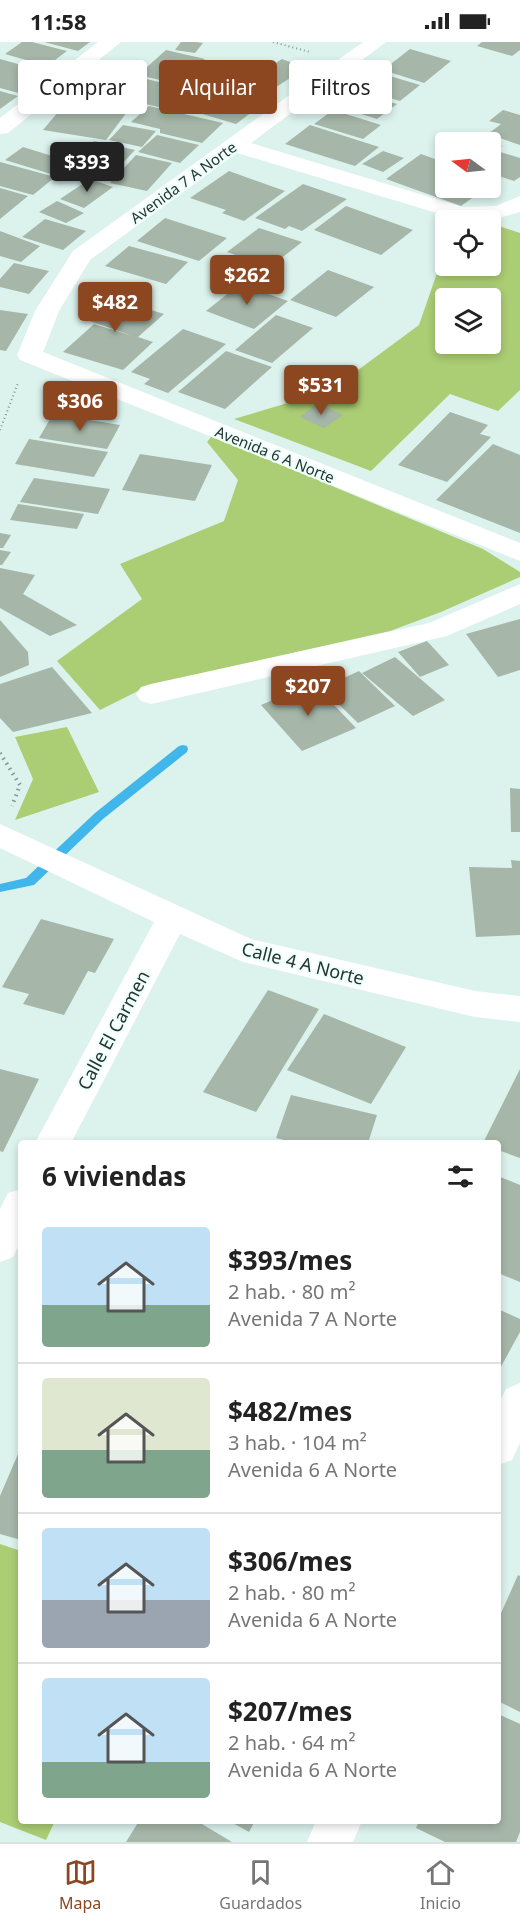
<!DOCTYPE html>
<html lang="es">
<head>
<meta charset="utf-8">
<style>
  :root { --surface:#fff; --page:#f2f2f2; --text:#222; --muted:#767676; --line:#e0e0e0; --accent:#8d4720 }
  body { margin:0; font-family:"Noto Sans",sans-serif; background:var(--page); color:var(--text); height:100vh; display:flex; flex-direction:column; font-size:22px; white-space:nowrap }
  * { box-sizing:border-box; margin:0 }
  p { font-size:20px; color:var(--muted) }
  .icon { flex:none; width:33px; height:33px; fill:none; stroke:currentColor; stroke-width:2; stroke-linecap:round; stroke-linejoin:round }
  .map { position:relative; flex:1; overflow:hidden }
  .details { position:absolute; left:18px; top:1098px; width:483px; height:684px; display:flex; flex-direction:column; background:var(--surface); border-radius:6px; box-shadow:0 3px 9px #0003 }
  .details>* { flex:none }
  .banner { position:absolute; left:18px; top:18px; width:484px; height:54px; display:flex; gap:12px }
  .needle { width:39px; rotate:285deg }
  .controls { position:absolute; left:435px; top:90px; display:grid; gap:12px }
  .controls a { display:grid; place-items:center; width:66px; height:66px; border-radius:6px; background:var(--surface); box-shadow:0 3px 9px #0003; font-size:30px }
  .price { position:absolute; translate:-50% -51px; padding:0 14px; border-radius:6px; background:var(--accent); color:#fff; font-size:20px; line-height:39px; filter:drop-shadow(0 2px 3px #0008) }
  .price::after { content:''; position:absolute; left:50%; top:36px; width:18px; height:14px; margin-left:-9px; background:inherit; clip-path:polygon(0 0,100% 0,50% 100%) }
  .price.active { background:#222; color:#fff }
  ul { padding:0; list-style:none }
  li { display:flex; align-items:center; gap:18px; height:150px; padding:0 24px }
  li+li { border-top:2px solid var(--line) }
  li span { display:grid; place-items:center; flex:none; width:168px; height:120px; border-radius:6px; color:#555 }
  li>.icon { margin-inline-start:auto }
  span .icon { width:72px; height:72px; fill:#fffc; stroke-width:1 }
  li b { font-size:26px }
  h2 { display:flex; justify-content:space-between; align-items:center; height:72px; padding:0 24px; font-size:26px }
  .chip { padding:0 21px; border-radius:6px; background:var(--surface); box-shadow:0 3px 9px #0003; font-size:21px; line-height:54px }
  .chip.active { background:var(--accent); color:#fff }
  .status { display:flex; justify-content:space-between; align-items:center; height:42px; padding:0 30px; background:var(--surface); direction:ltr }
  .status svg { height:16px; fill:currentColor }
  .menu { display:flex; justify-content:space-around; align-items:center; height:84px; border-top:2px solid var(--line); background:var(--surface); font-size:16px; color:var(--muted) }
  .menu a { display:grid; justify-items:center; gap:3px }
  .menu .active { color:var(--accent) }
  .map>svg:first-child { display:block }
  .green { fill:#abcd74; fill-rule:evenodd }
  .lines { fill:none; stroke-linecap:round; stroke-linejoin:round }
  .stream { fill:#40b6ea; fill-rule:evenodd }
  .building { fill:#a6b6a9 }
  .path-far1 { stroke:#869692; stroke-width:2; stroke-dasharray:1 3; stroke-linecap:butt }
  .path { stroke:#869692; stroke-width:4; stroke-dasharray:1.5 4.5; stroke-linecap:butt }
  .minor { fill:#fff; fill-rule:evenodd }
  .labels { text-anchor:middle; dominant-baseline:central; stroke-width:4.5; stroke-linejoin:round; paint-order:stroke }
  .far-street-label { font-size:15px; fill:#2a3331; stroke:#ecfffa }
  .street-label { font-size:18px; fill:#2a3331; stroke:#ecfffa }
</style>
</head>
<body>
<div class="status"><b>11:58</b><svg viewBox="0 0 49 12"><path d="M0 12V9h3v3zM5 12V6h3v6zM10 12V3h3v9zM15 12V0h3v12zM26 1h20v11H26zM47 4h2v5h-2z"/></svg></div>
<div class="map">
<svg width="520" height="1800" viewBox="0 0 520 1800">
  <rect width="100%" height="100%" fill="#dcf2ed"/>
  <path class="green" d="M496,183L520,191V348L498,369L450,352L371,429L234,377L331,348L419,283L445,208L446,224H490L491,184ZM446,256H490V302H446Z
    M212,394L483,507L520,530V535L441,570L390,589L150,643L100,668L57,619L142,557L120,522L224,479L238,438L207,400Z
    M67,685L99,750L15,778L33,737L15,695Z
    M0,1502L21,1509V1779H55L46,1798L0,1780Z"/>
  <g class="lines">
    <path class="stream" d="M183,703L187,704L188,707L187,710L103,777L34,843L0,850V842L26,836L95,771L179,704Z"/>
  </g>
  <path class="building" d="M22,0H32L67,9L47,24L5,12Z
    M44,0H90L78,9Z
    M181,0H196L203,1L195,11L175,8Z
    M482,0H520V8L512,14L477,4Z
    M410,7L451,19L424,41L383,28Z
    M166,8L205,17L197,24L210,27L191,45L138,33Z
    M0,17L50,31L22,52L0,46Z
    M282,17L306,26L276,45L251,37Z
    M217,30L268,46L247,61L196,44Z
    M383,32L420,43L400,59L362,48Z
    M138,35L197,49L175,69L116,55Z
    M0,49L18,54L0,67Z
    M204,50L245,63L240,66L252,70L236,82L182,66Z
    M355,50L397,62L377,77L336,64Z
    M73,52L123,60L117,68L127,70L106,98L43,88Z
    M149,64L223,81L202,101L160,91V87L131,80Z
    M333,68L381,83L363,97L314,82Z
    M503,68L520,73V103L488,92L501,82L489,79Z
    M123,83L156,89L142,105L109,98Z
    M310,83L379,105L355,124L285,102Z
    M157,93L199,103L180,121L138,110Z
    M94,99L135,108L116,128L74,119Z
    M490,100L502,104L497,109L520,116V135L514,139L490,131Z
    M23,105L81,123L64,136L5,118Z
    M383,109L404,116L383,130L362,122Z
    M421,112L446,121V146H486L461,164L386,137Z
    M136,113L172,121L147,149L110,141Z
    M0,120L55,135L33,153L0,144Z
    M229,129L285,149L244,179L222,171L226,168L190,156Z
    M90,137L113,145L84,166L60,157Z
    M303,142L347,157L302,189L289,184L285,187L255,176Z
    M0,146L28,154L0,177Z
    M57,159L84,171L66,181L39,170Z
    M346,164L413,188L381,213L314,188Z
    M165,176L227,196L199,219L137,199Z
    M45,177L86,189L63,208L22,195Z
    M259,186L302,200L270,225L227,210Z
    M0,189L40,204L21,220L0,214Z
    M129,204L188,220L166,242L105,224Z
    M14,221L49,229L29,252L0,245V237Z
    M328,228L374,245L336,275L290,258Z
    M240,242L288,259L254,287L206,269Z
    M106,254L164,272L138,295L153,300L123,328L63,310L94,282L133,294L81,276Z
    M0,268L28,272L6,309L0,308Z
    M276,273L313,286L272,321L235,308Z
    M183,287L226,302L168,351L144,342L150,337L131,330Z
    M226,309L272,325L225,367L178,350Z
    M318,361L343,373L324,386L300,375Z
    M450,370L488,383L480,392L491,395L447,440L398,423Z
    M53,372L120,383L107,407L39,396Z
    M29,397L108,410L94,435L15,422Z
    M493,402L520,413V491L436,458Z
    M140,412L212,423L195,459L122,448Z
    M34,436L110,447L98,472L20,460Z
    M18,462L84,472L77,487L10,478Z
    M0,491L11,493L3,506H0Z
    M0,508L11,510L2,523H0Z
    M0,526L35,533L23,552L77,583L50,594L0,566Z
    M520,577V628L498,635L466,592Z
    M0,578L28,610L29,623L0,635Z
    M427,599L449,623L420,635L398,610Z
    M395,615L445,658L413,674L362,631Z
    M52,625L92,671L13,690L0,676V642Z
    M359,629L395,664L358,681L322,646Z
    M313,641L356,686L302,709L261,663Z
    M510,746L520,747V790H511Z
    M511,818L520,819V893L476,895L469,825L512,826Z
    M41,877L114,897L95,931L88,929L64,973L23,962L29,952L2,945Z
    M268,948L319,967L256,1070L203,1050Z
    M324,972L406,1005L371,1062L287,1028Z
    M0,1027L39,1037L3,1110L0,1109Z
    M520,1027V1116L498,1108V1101H483Z
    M291,1053L377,1073L368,1101H295L276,1096Z
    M498,1134L520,1143V1240L498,1231Z
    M498,1267L520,1277V1290L498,1330Z
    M18,1412L21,1413V1498L0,1492V1454Z
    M518,1533L520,1534V1670L498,1659V1578Z
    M498,1672L520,1682V1790L516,1800H445L416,1786L419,1779H498Z
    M139,1779H197L232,1800H126Z
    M229,1779H255L249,1790Z"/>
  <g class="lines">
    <path class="path-far1" d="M273,0L310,10
      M0,388L18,341"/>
    <path class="path" d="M0,711L20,743L12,764"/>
    <path class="minor" d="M98,0H121L8,91L0,92V76Z
      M363,0H386L251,101L463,165L496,164L520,154V170L492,178H460L237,111L90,218L59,269L43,310L520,501V519L20,318L17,313L35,269L73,209Z
      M520,542V562L447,594L151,662L141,659L136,652L141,645L151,642L429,581Z
      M0,782L251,897L475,949L520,954V980L475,975L243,920L180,892L71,1101H35L154,880L0,806Z
      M21,1147V1199L13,1215L0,1220V1167L8,1151Z
      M520,1341V1401L512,1418L498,1423V1363L506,1347Z
      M316,1779H362L353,1800H307Z"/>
  </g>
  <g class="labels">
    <g class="far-street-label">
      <text transform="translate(183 140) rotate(-36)">Avenida 7 A Norte</text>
      <text transform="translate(275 412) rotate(22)">Avenida 6 A Norte</text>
    </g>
    <g class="street-label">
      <text transform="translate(303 921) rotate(14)">Calle 4 A Norte</text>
      <text transform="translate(113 988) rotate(-62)">Calle El Carmen</text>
    </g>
  </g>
</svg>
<div class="controls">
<a><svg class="needle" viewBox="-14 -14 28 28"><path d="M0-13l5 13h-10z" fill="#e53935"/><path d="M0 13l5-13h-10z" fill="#767676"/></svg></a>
<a><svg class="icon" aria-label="locate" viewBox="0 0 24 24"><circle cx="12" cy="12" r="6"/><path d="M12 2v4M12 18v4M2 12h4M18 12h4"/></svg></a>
<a><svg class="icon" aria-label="layers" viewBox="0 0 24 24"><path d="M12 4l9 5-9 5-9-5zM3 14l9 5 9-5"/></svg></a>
</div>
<b class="price active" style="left:87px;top:151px">$393</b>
<b class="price" style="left:247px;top:264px">$262</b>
<b class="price" style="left:115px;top:291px">$482</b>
<b class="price" style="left:321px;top:374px">$531</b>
<b class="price" style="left:80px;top:390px">$306</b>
<b class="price" style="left:308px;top:675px">$207</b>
<div class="banner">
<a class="chip">Comprar</a>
<a class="chip active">Alquilar</a>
<a class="chip">Filtros</a>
</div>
<section class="details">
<h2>6 viviendas<svg class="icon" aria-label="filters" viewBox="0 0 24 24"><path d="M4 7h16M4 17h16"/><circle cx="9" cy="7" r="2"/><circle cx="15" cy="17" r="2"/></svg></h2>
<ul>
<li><span style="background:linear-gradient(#bfe0f5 65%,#7fa58c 0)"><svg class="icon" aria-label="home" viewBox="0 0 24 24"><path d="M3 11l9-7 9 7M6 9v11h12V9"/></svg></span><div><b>$393/mes</b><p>2 hab. · 80 m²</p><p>Avenida 7 A Norte</p></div></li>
<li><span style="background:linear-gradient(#dfe7d0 60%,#7fa58c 0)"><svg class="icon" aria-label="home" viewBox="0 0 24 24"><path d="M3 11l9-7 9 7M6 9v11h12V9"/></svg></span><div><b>$482/mes</b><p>3 hab. · 104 m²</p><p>Avenida 6 A Norte</p></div></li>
<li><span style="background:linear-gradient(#bfe0f5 60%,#9aa5b1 0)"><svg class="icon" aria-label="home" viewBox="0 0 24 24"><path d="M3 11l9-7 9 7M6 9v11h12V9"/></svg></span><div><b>$306/mes</b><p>2 hab. · 80 m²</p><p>Avenida 6 A Norte</p></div></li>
<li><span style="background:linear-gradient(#bfe0f5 70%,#7fa58c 0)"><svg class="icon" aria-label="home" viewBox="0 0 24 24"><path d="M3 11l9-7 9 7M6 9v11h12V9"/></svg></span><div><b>$207/mes</b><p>2 hab. · 64 m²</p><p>Avenida 6 A Norte</p></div></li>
</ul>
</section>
</div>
<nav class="menu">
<a class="active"><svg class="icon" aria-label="map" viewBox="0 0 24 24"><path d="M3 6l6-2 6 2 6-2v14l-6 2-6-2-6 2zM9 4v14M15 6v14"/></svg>Mapa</a>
<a><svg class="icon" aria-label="saved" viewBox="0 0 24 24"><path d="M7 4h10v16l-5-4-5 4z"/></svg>Guardados</a>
<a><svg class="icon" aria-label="home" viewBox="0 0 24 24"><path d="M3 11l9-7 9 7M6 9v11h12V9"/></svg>Inicio</a>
</nav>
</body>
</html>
